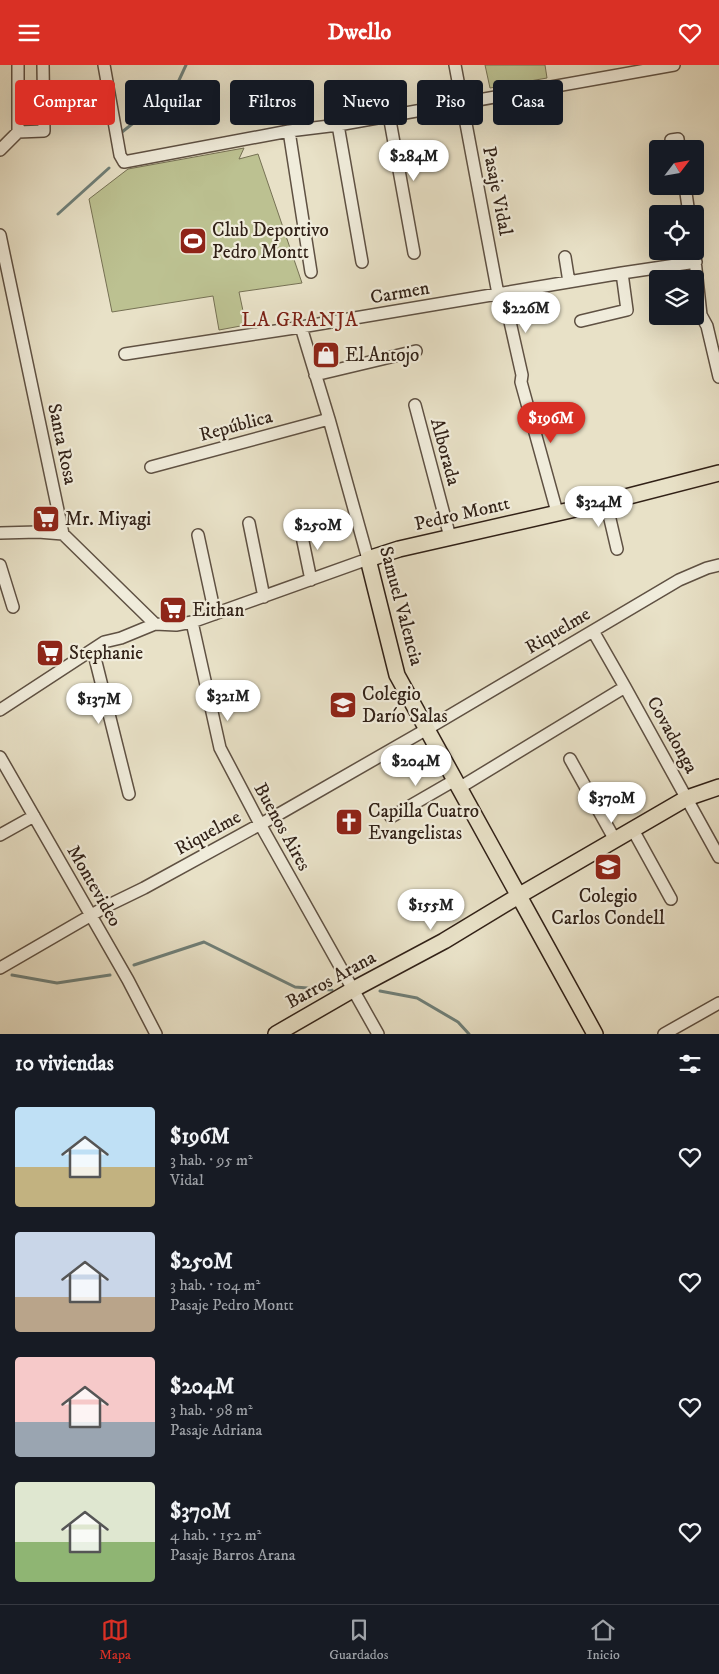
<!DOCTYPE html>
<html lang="es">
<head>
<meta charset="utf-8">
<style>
  :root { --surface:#171b24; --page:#20242c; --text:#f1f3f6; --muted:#9ea1a6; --line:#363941; --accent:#d93025 }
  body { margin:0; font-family:"IM FELL DW Pica",serif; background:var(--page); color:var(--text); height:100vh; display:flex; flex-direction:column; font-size:19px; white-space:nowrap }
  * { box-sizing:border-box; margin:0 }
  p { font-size:16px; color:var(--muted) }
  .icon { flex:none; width:28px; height:28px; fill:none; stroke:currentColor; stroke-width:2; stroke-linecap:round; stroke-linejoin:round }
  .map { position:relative; height:969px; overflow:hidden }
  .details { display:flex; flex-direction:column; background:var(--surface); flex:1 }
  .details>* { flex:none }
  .banner { position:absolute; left:15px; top:15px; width:690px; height:45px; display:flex; gap:10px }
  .needle { width:32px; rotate:59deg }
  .controls { position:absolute; left:649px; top:75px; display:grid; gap:10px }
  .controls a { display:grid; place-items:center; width:55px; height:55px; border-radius:5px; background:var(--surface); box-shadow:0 5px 20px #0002; font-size:25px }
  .price { position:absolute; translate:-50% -42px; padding:0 11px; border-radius:18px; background:#fff; color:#222; font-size:16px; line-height:32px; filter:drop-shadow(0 1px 2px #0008) }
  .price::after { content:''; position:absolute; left:50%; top:30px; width:15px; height:11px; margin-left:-8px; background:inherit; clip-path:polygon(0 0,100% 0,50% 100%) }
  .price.on { background:var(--accent); color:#fff }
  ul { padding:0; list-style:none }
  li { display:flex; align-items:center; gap:15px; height:125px; padding:0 15px }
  li span { display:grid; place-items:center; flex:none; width:140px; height:100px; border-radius:5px; color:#555 }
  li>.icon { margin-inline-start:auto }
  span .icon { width:60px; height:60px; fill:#fffc; stroke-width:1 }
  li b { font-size:21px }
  h2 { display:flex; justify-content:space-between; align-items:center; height:60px; padding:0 15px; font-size:21px }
  .tag { padding:0 18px; border-radius:5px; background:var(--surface); box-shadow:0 5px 20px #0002; font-size:18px; line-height:45px }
  .tag.on { background:var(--accent); color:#fff }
  header { display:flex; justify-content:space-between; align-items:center; height:65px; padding:0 15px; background:var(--accent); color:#fff; font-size:22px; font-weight:700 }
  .menu { display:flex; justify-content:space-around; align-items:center; height:70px; border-top:1px solid var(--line); background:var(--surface); font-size:14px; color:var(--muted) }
  .menu a { display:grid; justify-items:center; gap:2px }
  .menu .on { color:var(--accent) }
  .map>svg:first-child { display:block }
  .green { fill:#bcc191; stroke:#767154 }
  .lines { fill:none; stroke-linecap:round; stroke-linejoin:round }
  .stream { stroke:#6f7f78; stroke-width:3 }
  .minor-casing { stroke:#5f5143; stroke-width:14 }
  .major-casing { stroke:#312117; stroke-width:18 }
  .minor { stroke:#f0ecdb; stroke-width:11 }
  .major { stroke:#e8e1c7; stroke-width:15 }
  .labels { text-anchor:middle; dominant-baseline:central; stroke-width:4.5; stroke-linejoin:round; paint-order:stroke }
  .street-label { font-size:19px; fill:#312117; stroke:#f0ecdb }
  .poi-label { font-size:19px; fill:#312117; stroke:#f0ecdb; text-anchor:start }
  .neighbourhood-label { font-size:20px; letter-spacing:1px; fill:#7a1f14; stroke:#f0ecdb }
</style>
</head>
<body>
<header><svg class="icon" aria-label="menu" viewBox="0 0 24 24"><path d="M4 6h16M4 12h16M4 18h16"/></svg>Dwello<svg class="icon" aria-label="heart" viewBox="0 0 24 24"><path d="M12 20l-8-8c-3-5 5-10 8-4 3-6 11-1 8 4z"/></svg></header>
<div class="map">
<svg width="719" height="969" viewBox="0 0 719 969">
  <rect width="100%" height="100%" fill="#e8e1c7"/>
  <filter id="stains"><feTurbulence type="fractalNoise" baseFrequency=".004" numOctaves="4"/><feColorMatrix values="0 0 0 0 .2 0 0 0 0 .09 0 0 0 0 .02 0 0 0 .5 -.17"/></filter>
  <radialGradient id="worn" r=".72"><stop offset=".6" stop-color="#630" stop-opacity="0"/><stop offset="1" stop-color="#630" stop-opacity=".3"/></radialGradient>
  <path class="green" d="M485,0H545L547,13L490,23Z
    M244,83L239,94L258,89L302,218L239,227L246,260L219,265L213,231L112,247L89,134L128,104Z"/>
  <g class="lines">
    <path class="stream" d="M122,67L174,26L186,0
      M58,149L109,103
      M134,900L204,877L295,922L332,925
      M12,910L57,918L110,910
      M380,926L417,933L458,957L469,969"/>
    <g class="minor-casing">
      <path id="minor" d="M18,0V67
        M104,0L120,90L124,97L289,66L338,60L674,0
        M455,0L498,229L508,248L522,310L521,317L557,447
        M389,50L414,188
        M338,60L362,197
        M289,66L311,207
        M671,75L678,74L679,84
        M0,85L18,67L44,66L43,0
        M685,121L689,149
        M0,170L63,469L155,559
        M694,186L701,250L707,261L719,312
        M565,192L569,217
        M581,256L627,245L622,208L696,197
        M125,289L301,262L622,208
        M315,310L416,286
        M415,340L450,472
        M151,402L329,354
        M606,437L617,484
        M249,458L264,532
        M300,462L311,515
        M0,468L38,467L63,469
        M198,470L215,549
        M0,500L13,542
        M192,557L220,683L260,759L378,969
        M593,566L625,622L719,792
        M93,585L129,729
        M0,645L104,577L121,573L155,559L176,560L192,557L368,494L329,354L301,262
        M0,692L128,915L156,969
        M570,694L615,775
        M459,723L625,622
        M391,752L455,715
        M633,765L671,834
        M0,770L34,751
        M0,903L107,841L144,823L279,749L427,664L679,515L707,503L719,500
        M664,969L719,938"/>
    </g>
    <g class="major-casing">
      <path id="major" d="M276,969L354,924L444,876L520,830L687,733L719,722
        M595,969L397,610L368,494L399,484L606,437L719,408"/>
    </g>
    <use href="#minor" class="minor"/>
    <use href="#major" class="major"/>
  </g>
  <defs>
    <g id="stadium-square" transform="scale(1.4375)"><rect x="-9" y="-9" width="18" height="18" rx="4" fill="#8f2418" stroke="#f0ecdb"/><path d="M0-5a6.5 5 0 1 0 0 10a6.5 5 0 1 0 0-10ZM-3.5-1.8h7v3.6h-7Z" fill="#fff"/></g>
    <g id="shop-square" transform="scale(1.4375)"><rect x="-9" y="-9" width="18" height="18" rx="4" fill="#8f2418" stroke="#f0ecdb"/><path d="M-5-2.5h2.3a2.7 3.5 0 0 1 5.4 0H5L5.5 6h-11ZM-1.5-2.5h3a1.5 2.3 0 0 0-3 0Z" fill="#fff"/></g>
    <g id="supermarket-square" transform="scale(1.4375)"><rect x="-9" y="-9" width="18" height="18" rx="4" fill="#8f2418" stroke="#f0ecdb"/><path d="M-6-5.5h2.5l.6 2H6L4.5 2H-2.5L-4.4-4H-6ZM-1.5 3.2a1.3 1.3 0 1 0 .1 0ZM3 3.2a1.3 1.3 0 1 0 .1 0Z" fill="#fff"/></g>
    <g id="school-square" transform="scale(1.4375)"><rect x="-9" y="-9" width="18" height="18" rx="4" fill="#8f2418" stroke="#f0ecdb"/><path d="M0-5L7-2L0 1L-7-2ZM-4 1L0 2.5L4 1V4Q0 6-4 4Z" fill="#fff"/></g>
    <g id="church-square" transform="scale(1.4375)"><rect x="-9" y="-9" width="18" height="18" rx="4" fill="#8f2418" stroke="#f0ecdb"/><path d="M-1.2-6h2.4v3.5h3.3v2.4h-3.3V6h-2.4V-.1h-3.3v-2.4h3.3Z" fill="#fff"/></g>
  </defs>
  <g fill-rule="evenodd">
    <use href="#stadium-square" x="193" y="176"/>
    <use href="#shop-square" x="326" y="290"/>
    <use href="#supermarket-square" x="46" y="454"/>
    <use href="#supermarket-square" x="173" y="545"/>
    <use href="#supermarket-square" x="50" y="588"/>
    <use href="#school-square" x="343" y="640"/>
    <use href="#church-square" x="349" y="757"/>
    <use href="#school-square" x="608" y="802"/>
  </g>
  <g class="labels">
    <g class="street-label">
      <text transform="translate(497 126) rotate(79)">Pasaje Vidal</text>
      <text transform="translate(400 228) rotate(-10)">Carmen</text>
      <text transform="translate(236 361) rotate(-15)">República</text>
      <text transform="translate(62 379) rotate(78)">Santa Rosa</text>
      <text transform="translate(445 387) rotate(75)">Alborada</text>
      <text transform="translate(462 449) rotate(-13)">Pedro Montt</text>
      <text transform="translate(401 541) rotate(75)">Samuel Valencia</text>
      <text transform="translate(558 566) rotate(-31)">Riquelme</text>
      <text transform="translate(672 670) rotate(61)">Covadonga</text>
      <text transform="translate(282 762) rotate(61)">Buenos Aires</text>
      <text transform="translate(208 768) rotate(-29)">Riquelme</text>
      <text transform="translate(94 821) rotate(60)">Montevideo</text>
      <text transform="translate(331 915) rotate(-29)">Barros Arana</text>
    </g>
    <g class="poi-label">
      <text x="212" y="165">Club Deportivo<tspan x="212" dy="22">Pedro Montt</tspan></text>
      <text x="345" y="290">El Antojo</text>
      <text x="65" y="454">Mr. Miyagi</text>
      <text x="192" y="545">Eithan</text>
      <text x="69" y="588">Stephanie</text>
      <text x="362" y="629">Colegio<tspan x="362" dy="22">Darío Salas</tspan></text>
      <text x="368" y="746">Capilla Cuatro<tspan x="368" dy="22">Evangelistas</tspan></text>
      <text x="608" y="831" text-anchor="middle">Colegio<tspan x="608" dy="22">Carlos Condell</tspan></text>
    </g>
    <g class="neighbourhood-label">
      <text x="300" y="255">LA GRANJA</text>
    </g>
  </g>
  <rect width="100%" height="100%" filter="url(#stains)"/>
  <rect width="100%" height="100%" fill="url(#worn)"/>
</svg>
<div class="controls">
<a><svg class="needle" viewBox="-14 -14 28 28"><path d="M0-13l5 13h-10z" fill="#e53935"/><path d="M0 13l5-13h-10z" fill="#9ea1a6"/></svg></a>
<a><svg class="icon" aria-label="locate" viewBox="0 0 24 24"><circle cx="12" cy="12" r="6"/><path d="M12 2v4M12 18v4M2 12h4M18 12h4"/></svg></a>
<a><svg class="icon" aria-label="layers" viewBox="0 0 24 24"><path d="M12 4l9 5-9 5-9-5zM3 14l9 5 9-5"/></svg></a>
</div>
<b class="price" style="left:414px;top:117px">$284M</b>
<b class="price" style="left:526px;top:269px">$226M</b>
<b class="price on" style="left:551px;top:379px">$196M</b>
<b class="price" style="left:599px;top:463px">$324M</b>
<b class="price" style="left:318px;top:486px">$250M</b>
<b class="price" style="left:228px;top:657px">$321M</b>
<b class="price" style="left:99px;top:660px">$137M</b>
<b class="price" style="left:416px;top:722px">$204M</b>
<b class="price" style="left:612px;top:759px">$370M</b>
<b class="price" style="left:431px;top:866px">$155M</b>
<div class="banner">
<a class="tag on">Comprar</a>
<a class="tag">Alquilar</a>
<a class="tag">Filtros</a>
<a class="tag">Nuevo</a>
<a class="tag">Piso</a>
<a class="tag">Casa</a>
</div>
</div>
<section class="details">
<h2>10 viviendas<svg class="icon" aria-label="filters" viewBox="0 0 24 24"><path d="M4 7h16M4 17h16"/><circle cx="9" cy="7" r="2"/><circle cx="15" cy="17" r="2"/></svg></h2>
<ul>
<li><span style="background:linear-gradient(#bfe0f5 60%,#c2b280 0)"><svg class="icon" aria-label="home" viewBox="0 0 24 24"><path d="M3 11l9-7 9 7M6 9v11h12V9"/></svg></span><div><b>$196M</b><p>3 hab. · 95 m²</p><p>Vidal</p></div><svg class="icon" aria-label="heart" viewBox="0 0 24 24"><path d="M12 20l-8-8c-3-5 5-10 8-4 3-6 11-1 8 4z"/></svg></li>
<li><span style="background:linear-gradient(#c9d6e8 65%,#b9a48a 0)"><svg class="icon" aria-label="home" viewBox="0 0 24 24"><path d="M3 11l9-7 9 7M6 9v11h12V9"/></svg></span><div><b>$250M</b><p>3 hab. · 104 m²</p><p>Pasaje Pedro Montt</p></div><svg class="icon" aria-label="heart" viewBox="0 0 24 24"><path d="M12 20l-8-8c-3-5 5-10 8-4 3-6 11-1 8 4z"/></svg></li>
<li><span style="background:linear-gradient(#f6c9c9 65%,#9aa5b1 0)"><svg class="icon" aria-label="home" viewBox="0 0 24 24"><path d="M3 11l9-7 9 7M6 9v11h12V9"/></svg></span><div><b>$204M</b><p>3 hab. · 98 m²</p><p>Pasaje Adriana</p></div><svg class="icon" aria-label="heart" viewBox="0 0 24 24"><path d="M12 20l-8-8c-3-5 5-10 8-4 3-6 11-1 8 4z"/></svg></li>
<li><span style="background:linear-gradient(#dfe7d0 60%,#8fb573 0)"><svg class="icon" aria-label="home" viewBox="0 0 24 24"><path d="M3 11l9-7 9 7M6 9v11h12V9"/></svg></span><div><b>$370M</b><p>4 hab. · 152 m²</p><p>Pasaje Barros Arana</p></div><svg class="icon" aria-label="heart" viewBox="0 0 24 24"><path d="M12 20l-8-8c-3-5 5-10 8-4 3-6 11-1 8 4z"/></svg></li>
</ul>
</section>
<nav class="menu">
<a class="on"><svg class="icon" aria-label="map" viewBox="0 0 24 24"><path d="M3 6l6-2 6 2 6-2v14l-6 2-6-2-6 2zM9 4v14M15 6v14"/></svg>Mapa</a>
<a><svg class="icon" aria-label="saved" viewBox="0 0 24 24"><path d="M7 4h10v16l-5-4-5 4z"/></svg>Guardados</a>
<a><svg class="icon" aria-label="home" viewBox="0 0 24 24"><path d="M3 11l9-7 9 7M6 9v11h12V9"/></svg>Inicio</a>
</nav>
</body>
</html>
